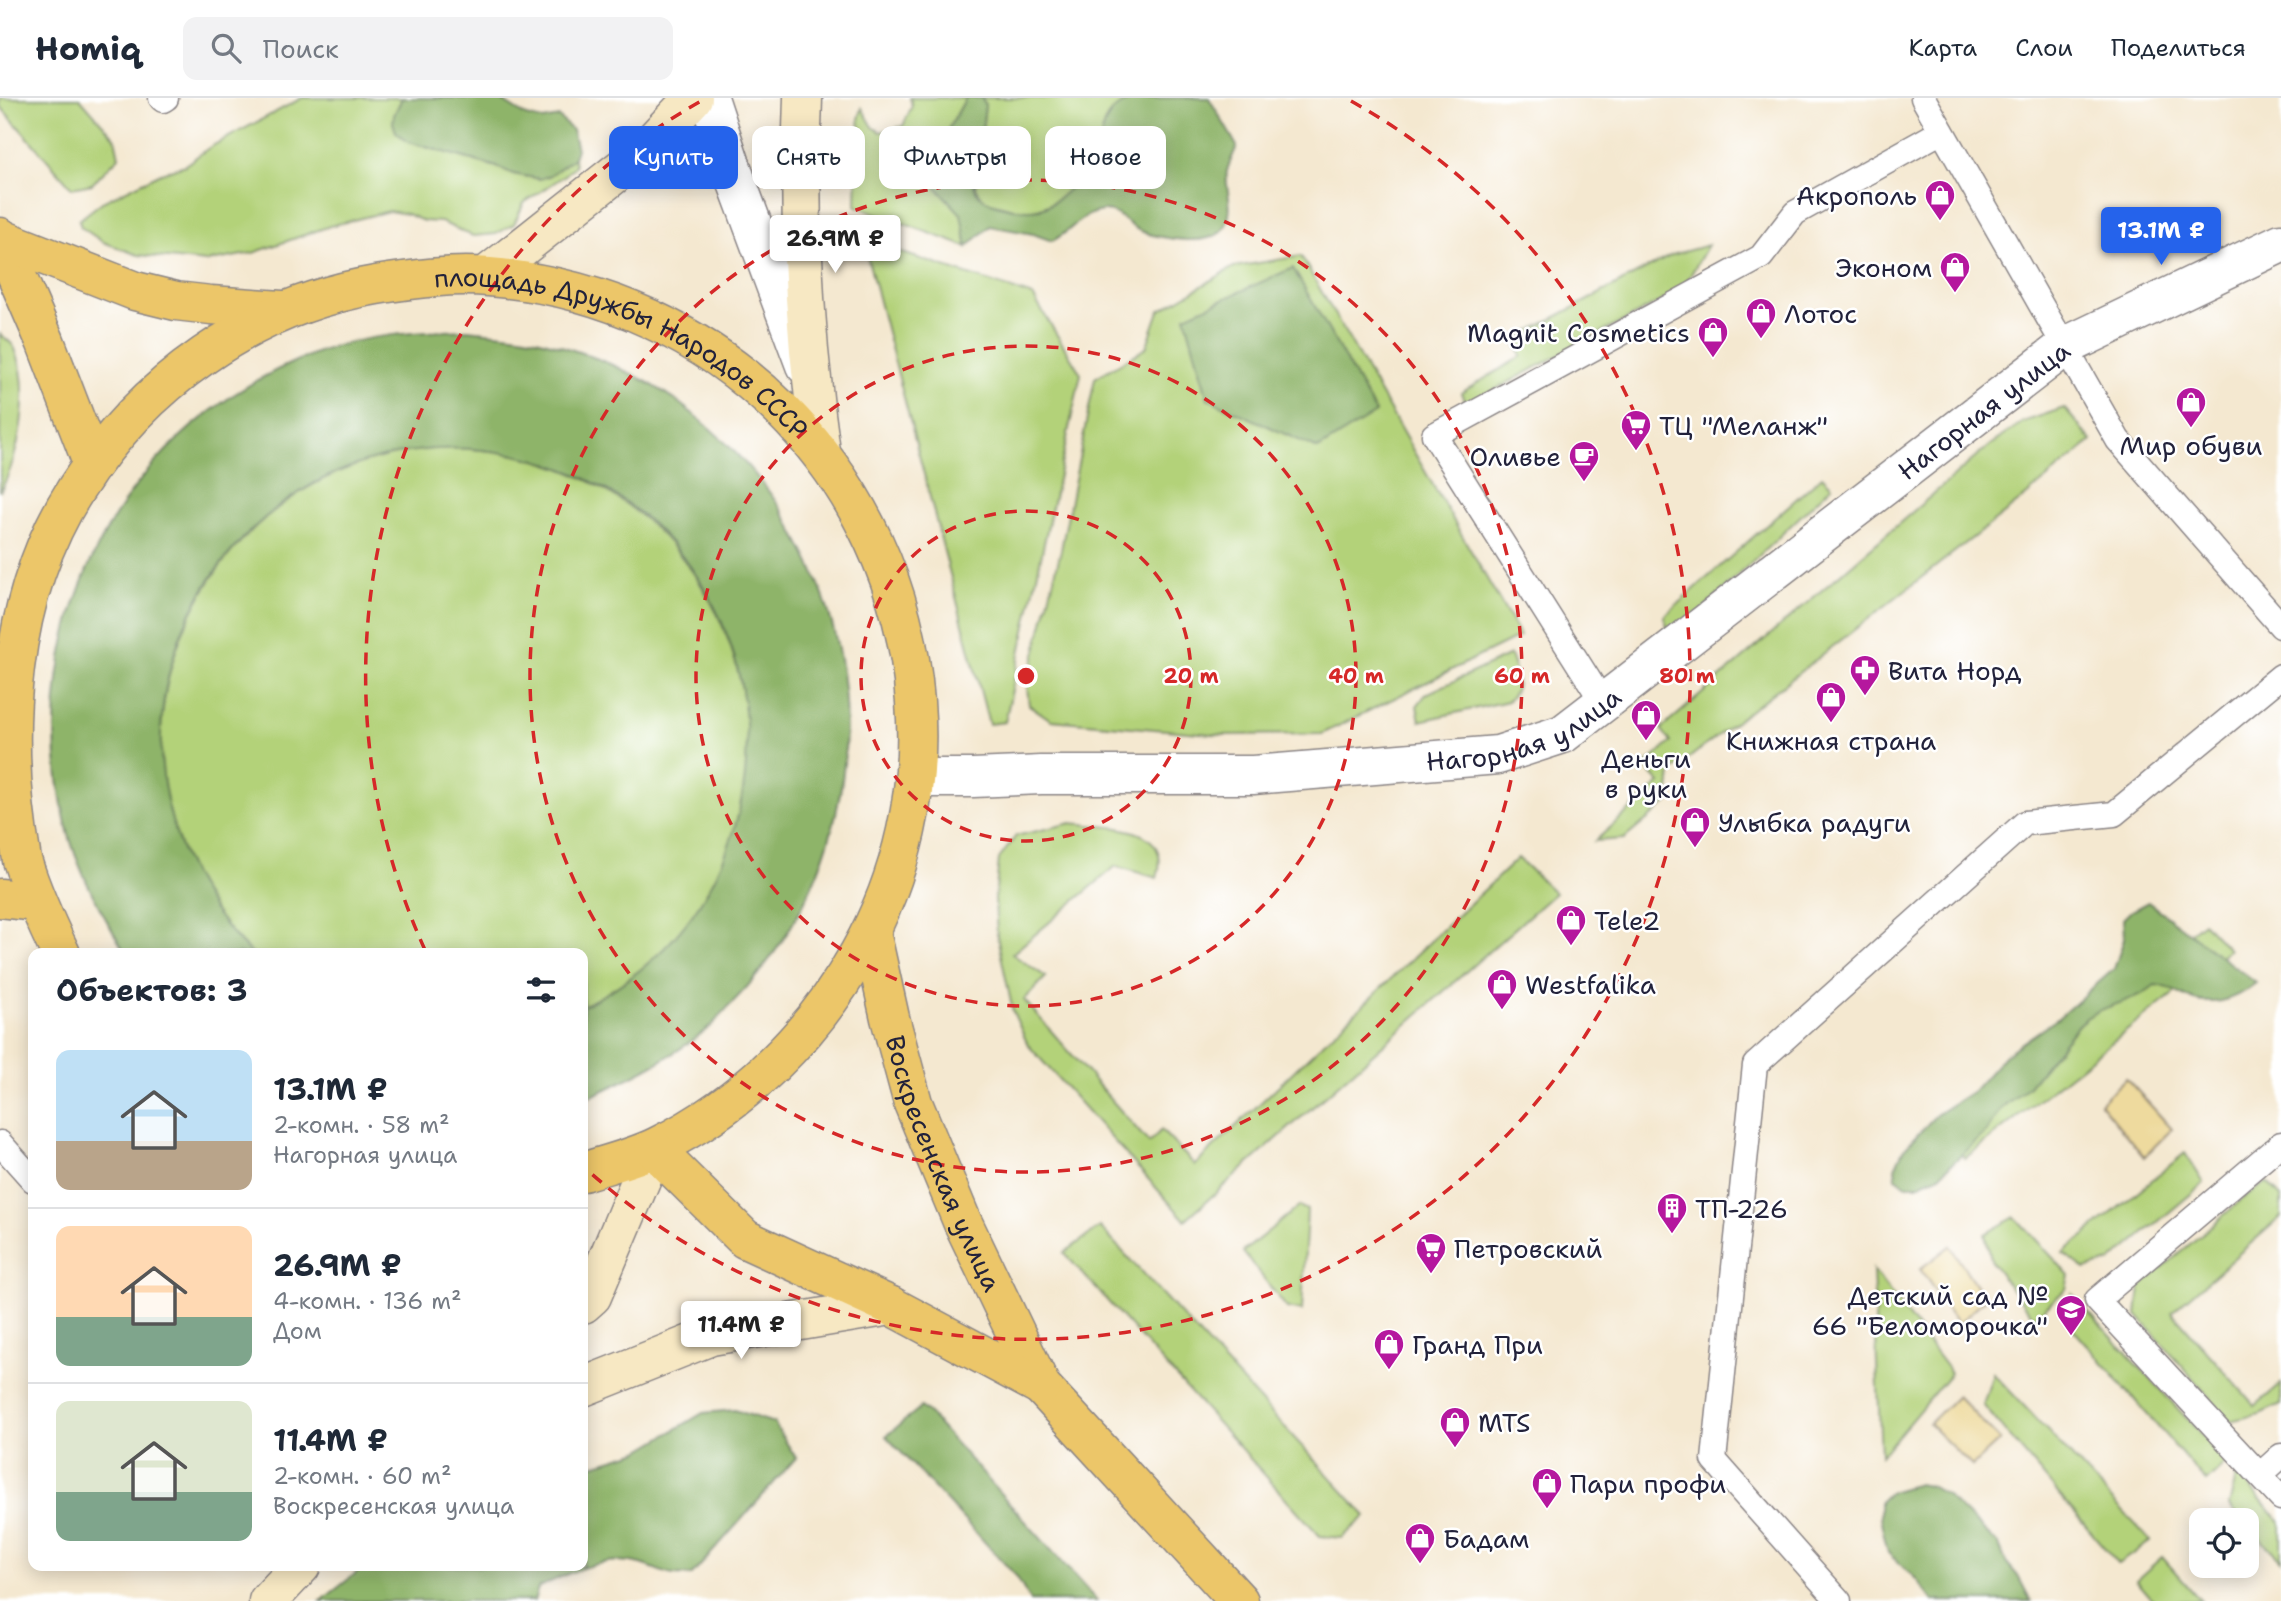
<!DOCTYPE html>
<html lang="ru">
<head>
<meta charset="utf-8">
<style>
  :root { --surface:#fff; --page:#f2f2f3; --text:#1f2937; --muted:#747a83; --line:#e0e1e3; --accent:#2563eb }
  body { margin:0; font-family:"Shantell Sans",sans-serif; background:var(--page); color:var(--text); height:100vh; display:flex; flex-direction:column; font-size:26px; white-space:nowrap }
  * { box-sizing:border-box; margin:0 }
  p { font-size:23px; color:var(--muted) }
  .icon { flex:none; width:38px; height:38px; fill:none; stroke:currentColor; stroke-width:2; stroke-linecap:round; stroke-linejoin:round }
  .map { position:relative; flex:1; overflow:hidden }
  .details { position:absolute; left:28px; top:850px; width:560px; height:623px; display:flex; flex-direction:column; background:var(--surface); border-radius:14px; box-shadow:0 4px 18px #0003 }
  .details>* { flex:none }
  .top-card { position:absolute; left:609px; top:28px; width:665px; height:63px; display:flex; gap:14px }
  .buttons { position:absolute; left:2189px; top:1410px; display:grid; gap:14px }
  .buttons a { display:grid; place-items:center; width:70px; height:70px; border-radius:14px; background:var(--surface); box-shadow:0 4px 18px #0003; font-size:35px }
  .price { position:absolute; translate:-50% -60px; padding:0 16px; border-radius:7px; background:#fff; color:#222; font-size:23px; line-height:46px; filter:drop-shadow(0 2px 4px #0008) }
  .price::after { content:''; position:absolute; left:50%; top:42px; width:21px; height:16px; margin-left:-10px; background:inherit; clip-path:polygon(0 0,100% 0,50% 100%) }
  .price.selected { background:var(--accent); color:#fff }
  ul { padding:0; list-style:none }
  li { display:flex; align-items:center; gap:21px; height:175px; padding:0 28px }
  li+li { border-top:2px solid var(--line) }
  li span { display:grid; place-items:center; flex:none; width:196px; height:140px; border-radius:14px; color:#555 }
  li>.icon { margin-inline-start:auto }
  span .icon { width:84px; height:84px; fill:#fffc; stroke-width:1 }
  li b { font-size:30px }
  h2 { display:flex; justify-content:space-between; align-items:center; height:84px; padding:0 28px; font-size:30px }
  .pill { padding:0 24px; border-radius:14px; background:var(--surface); box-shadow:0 4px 18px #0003; font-size:24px; line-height:63px }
  .pill.selected { background:var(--accent); color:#fff }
  header { display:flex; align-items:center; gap:42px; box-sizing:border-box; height:98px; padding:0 35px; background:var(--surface); border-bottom:2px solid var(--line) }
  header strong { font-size:33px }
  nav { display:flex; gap:38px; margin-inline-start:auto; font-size:24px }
  .search { width:490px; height:63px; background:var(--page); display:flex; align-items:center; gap:18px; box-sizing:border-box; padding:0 24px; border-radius:14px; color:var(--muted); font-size:26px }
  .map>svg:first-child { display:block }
  .green { fill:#b3d279; stroke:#6a7a5a; stroke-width:2 }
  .forest { fill:#8eb469; stroke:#586b52; stroke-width:2 }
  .sand { fill:#eeda9e; stroke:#887e6c; stroke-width:2 }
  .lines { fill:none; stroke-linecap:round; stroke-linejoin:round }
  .lane-casing { stroke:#8b8586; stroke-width:27 }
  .street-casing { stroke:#8b8586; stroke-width:41 }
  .secondary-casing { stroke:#8b8586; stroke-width:41 }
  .primary-casing { stroke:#8b8586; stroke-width:41 }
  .lane { stroke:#fff; stroke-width:24 }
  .street { stroke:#fff; stroke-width:38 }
  .secondary { stroke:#f7e8c3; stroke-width:38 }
  .primary { stroke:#ecc669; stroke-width:38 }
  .ring { fill:none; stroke:#d62828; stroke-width:3.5; stroke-dasharray:12 9 }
  .labels { text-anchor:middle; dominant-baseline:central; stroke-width:5; stroke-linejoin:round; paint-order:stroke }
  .poi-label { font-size:26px; fill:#22223b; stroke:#fff; text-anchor:start }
  .street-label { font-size:26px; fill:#22223b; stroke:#fff }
  .centre { fill:#d62828; stroke:#fff; stroke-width:3.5 }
  .ring-label { font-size:21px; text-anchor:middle; font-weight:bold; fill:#d62828; stroke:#fff; stroke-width:5; stroke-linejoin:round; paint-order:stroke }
</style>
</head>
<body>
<header>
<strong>Homiq</strong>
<div class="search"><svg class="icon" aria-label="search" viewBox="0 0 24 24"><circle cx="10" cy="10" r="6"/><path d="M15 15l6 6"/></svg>Поиск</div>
<nav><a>Карта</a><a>Слои</a><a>Поделиться</a></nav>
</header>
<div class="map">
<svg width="2281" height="1503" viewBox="0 0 2281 1503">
  <rect width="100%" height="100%" fill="#fff"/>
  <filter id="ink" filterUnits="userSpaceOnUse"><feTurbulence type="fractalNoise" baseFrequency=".0143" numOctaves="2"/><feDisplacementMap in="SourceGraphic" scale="14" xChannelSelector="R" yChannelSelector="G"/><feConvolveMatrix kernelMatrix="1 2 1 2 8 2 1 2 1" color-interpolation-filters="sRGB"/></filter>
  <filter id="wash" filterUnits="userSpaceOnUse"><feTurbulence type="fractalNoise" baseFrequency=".00686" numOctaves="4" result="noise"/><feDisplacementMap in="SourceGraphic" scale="28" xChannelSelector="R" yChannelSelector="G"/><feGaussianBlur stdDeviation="1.57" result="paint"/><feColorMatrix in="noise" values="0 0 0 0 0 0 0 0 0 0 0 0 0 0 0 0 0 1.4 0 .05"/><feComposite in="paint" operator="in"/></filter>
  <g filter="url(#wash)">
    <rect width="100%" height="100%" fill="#f4e8d0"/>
    <path class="green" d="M0,0H80L115,40L119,59L92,86L72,90L0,8Z
      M302,0H402L408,44L497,69L513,76L540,81L574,60L575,68L564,78L524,105L514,126L496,136L473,138L441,124L423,123L407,116L389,113L330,128L253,155L206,164L138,157L103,144L81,129L79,122L102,104L161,75L185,67L210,49Z
      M910,0H966L942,42L935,48L947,101L962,116L967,149L856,108L857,63L861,38L859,21L862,10L873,29L881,34L903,28L912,8Z
      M982,0H1133C1123,7 1110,11 1105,23C1102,29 1103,37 1100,44C1087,78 1050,124 1009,110C1000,107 985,105 980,98C969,82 982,63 989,48L981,41L985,7Z
      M863,142L1033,198L1081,276L1005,624L989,626Z
      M1708,147L1682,192L1466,307L1461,295L1522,258L1513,242L1672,157Z
      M1301,158L1520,538L1322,636L1223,637L1051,622L1029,607L1027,589L1061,452L1095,280L1146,250L1159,213L1234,169Z
      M0,236C5,240 13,245 15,251C32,291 20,357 0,394Z
      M2064,310L2092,343L2020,403L1671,674L1668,704L1624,741L1595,743L1660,685L1644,668L1671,644L1661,631L1990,347L2023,324Z
      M455,350C765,358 861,769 583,908V856H252C60,672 191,353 455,350Z
      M1822,378L1832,388L1671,542L1664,518Z
      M1510,557C1516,576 1523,587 1508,603L1420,623L1417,608L1426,596Z
      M1071,725C1107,730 1174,725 1157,780L1116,768L1012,856L1046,879L1024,902L1149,1045L1161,1032L1195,1067L1518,760L1555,795L1185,1122L1028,947L1013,914L997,838L995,801L999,761L1016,738Z
      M2203,824L2229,852L1965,1060L1945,1035Z
      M2185,1055L2204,1085L2110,1164L2085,1171L2063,1155Z
      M2267,1084L2281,1099V1119L2172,1214L2255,1308L2281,1286V1306L2260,1316L2230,1323L2137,1217L2140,1189L2247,1097Z
      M1299,1108L1307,1112L1302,1213L1287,1210L1243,1154Z
      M2015,1119L2069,1177L2066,1191L2034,1220L1992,1165L1985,1136Z
      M1100,1129L1366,1418L1342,1440L1320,1438L1064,1155Z
      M1873,1172L1951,1275L1881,1358Z
      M2072,1196L2227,1364L2206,1384L2073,1231Z
      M1993,1275L2151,1443L2118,1466L1983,1307Z
      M2237,1375L2281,1424V1462L2247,1427V1423H2243L2229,1408Z
      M2162,1459L2201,1503H2154L2136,1482Z"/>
    <path class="forest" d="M402,0H498L526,18L542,22L559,19L572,32L577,51L574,60L549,78L540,81L513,76L497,69L408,44L396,34L393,25L394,17Z
      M966,0H982L985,7L981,41L989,48L995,59L990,69L979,73C977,76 974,79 974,83C972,109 1028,117 1046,109C1059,103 1072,87 1083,77C1101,61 1099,18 1119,8C1123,6 1129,2 1133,0C1143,0 1194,0 1209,0L1237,48C1234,56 1229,65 1227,73C1224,90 1235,106 1226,127C1215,151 1160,141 1140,133C1127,127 1119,112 1103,113C1081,115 1071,134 1052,143L1033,136L990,128L967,149L961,116L933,86L929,66L930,55L942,42Z
      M1293,170L1376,315L1318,351L1208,301L1185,218Z
      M468,232C492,235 520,236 544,243C588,255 641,276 678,304C716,333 750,366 777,405C786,417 792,431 799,444C881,594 853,782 733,904C724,913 716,924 706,932C669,962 626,982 583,1002V908C834,784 786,409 510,356C444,343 374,353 315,385C245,424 191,490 171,568C143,671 175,782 252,856H126C102,815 77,773 66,726C19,523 125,324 321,253C368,236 418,234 468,232Z
      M2148,804L2256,885C2232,904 2208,911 2180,896C2171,891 2166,888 2155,887C2132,907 2100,905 2078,927L2029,988L2000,1012L1986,1034L1940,1077L1918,1087H1907L1896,1080L1895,1070L1903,1052L1936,1017L1973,993L2006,956L2057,921L2114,871L2124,841L2123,821L2131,813Z
      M921,1309L931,1318L1097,1503H1030L1017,1479L886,1338Z
      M735,1312L774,1325L796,1360L692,1477C665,1479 664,1473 641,1466C605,1456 568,1475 538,1490L534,1503H321L365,1468H583V1370L639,1353L703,1315Z
      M1918,1386L1932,1389L1946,1397L1999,1447L2006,1464L2018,1478L2031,1503H1933L1916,1481L1888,1455L1880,1419V1404L1890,1394Z"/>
    <path class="sand" d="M2126,980L2172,1031L2144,1059L2100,1005Z
      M1950,1148L1985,1201L1958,1226L1920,1171Z
      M1957,1298L2000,1342L1972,1368L1929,1326Z"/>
  </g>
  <g filter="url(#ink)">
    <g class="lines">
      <g class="lane-casing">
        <path id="lane" d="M161,0L163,2L166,0
          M1923,0L2118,342L2281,528
          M1604,606L1434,337L1761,159L1795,115L1942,33
          M0,1045L33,1082
          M2281,1046L2097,1202L2281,1400
          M2260,1377L2281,1358
          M1839,1503L1714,1362L1755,967L2025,725L2114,716L2281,578"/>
      </g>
      <g class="street-casing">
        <g id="street">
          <path d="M709,0L736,82L805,267"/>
          <path id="s1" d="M915,680H973L1041,677H1253L1498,657L1563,636L2066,248L2281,145"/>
        </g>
      </g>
      <g class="secondary-casing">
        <path id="secondary" d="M803,0C798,118 804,237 821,354
          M486,178L645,52L693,0
          M583,1206L592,1198L654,1051
          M583,1289L711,1238L891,1208
          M268,1503L301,1468"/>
      </g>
      <g class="primary-casing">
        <g id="primary">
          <path d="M0,139L45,243L92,365"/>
          <path d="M2,141L135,193L176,203L211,207L282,212"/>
          <path d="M0,800L37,804"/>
          <path id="s2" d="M871,834L890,920L913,1005L962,1123L1041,1288L1239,1503"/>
          <path id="s3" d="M61,856C46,825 32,794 22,762C0,638 7,499 76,391C143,285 251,208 376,187C413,181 451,176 489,179C718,197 898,374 915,604C922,691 902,779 859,855C813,937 743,1006 658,1048C634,1060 607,1066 583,1074"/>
          <path d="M654,1051L745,1141L891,1208L1041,1288"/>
        </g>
      </g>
      <use href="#lane" class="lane"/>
      <use href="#street" class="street"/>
      <use href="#secondary" class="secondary"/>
      <use href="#primary" class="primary"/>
    </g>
  </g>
  <g class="ring">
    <circle cx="1026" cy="578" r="165"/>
    <circle cx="1026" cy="578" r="330"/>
    <circle cx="1026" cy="578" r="496"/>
    <path d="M425 852A661 661 0 0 1 701 3M1351 3A661 661 0 1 1 584 1069"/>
  </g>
  <defs>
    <g id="shop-pin" transform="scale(1.575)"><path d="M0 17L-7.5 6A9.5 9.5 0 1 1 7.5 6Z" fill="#b5179e" stroke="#fff"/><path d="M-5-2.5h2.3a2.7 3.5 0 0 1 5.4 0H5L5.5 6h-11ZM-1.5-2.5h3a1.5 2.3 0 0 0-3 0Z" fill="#fff"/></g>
    <g id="supermarket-pin" transform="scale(1.575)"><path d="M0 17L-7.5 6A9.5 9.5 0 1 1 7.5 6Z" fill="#b5179e" stroke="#fff"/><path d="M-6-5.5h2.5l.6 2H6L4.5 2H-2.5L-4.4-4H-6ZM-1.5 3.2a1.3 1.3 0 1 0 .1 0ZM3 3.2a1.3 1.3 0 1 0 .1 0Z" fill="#fff"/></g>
    <g id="cafe-pin" transform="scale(1.575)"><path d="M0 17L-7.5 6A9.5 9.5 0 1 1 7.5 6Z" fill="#b5179e" stroke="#fff"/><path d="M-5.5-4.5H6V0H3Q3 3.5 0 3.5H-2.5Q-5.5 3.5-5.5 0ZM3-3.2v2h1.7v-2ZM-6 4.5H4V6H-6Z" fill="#fff"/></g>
    <g id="pharmacy-pin" transform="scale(1.575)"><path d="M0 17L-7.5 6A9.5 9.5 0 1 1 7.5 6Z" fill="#b5179e" stroke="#fff"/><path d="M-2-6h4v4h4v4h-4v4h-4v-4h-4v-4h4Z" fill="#fff"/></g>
    <g id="building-pin" transform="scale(1.575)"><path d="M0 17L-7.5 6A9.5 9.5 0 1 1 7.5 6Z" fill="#b5179e" stroke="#fff"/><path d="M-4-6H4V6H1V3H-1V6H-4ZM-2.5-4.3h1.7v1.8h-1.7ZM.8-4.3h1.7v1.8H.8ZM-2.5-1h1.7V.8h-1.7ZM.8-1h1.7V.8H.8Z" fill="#fff"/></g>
    <g id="school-pin" transform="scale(1.575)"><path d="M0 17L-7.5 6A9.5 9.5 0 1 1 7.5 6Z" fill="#b5179e" stroke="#fff"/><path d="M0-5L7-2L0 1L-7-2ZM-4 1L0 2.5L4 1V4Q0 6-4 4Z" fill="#fff"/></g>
  </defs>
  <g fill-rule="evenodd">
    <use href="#shop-pin" x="1940" y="97"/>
    <use href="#shop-pin" x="1955" y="169"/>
    <use href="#shop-pin" x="1761" y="215"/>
    <use href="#shop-pin" x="1713" y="234"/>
    <use href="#shop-pin" x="2191" y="304"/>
    <use href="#supermarket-pin" x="1636" y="327"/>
    <use href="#cafe-pin" x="1584" y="358"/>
    <use href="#pharmacy-pin" x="1865" y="572"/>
    <use href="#shop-pin" x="1831" y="599"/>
    <use href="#shop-pin" x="1646" y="617"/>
    <use href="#shop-pin" x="1695" y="724"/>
    <use href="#shop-pin" x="1571" y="822"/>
    <use href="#shop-pin" x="1502" y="886"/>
    <use href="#building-pin" x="1672" y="1110"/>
    <use href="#supermarket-pin" x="1431" y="1150"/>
    <use href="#school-pin" x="2071" y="1212"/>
    <use href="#shop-pin" x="1389" y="1246"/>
    <use href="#shop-pin" x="1455" y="1324"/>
    <use href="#shop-pin" x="1547" y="1385"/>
    <use href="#shop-pin" x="1420" y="1440"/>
  </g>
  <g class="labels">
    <g class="poi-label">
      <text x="1917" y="97" text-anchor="end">Акрополь</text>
      <text x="1932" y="169" text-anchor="end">Эконом</text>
      <text x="1784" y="215">Лотос</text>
      <text x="1690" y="234" text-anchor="end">Magnit Cosmetics</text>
      <text x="1659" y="327">ТЦ "Меланж"</text>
      <text x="2191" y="347" text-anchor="middle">Мир обуви</text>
      <text x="1561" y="358" text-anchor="end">Оливье</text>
      <text x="1888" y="572">Вита Норд</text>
      <text x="1831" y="642" text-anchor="middle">Книжная страна</text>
      <text x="1646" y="660" text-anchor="middle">Деньги<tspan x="1646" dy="30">в руки</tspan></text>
      <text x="1718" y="724">Улыбка радуги</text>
      <text x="1594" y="822">Tele2</text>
      <text x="1525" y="886">Westfalika</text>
      <text x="1695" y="1110">ТП-226</text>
      <text x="1454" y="1150">Петровский</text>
      <text x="2048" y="1197" text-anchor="end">Детский сад №<tspan x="2048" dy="30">66 "Беломорочка"</tspan></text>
      <text x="1412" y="1246">Гранд При</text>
      <text x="1478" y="1324">MTS</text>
      <text x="1570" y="1385">Пари профи</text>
      <text x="1443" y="1440">Бадам</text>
    </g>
    <g class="street-label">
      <text stroke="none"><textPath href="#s3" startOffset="1125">площадь Дружбы Народов СССР</textPath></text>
      <text stroke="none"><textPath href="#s1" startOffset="1183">Нагорная улица</textPath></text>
      <text stroke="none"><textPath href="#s1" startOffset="616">Нагорная улица</textPath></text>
      <text stroke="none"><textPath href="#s2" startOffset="243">Воскресенская улица</textPath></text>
    </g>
  </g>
  <circle cx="1026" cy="578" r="10" class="centre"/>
  <g class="ring-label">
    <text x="1191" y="585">20 m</text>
    <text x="1356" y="585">40 m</text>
    <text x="1522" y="585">60 m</text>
    <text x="1687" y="585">80 m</text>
  </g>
</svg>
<div class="buttons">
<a><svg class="icon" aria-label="locate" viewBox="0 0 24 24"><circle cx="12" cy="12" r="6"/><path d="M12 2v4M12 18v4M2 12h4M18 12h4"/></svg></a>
</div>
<b class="price selected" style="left:2161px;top:169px">13.1M ₽</b>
<b class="price" style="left:835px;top:177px">26.9M ₽</b>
<b class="price" style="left:741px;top:1263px">11.4M ₽</b>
<div class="top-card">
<a class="pill selected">Купить</a>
<a class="pill">Снять</a>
<a class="pill">Фильтры</a>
<a class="pill">Новое</a>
</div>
<section class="details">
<h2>Объектов: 3<svg class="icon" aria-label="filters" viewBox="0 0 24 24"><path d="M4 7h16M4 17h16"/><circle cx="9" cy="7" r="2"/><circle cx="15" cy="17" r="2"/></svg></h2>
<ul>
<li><span style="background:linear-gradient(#bfe0f5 65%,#b9a48a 0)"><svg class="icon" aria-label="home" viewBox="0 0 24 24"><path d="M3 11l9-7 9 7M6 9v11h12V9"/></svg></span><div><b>13.1M ₽</b><p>2-комн. · 58 m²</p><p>Нагорная улица</p></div></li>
<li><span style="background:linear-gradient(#ffd9b3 65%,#7fa58c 0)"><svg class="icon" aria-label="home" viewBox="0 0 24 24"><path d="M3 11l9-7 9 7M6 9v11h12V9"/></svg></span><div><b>26.9M ₽</b><p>4-комн. · 136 m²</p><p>Дом</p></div></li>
<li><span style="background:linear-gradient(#dfe7d0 65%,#7fa58c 0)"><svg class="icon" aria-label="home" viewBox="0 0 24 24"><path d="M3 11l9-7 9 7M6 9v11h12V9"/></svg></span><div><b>11.4M ₽</b><p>2-комн. · 60 m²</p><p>Воскресенская улица</p></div></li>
</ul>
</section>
</div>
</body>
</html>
